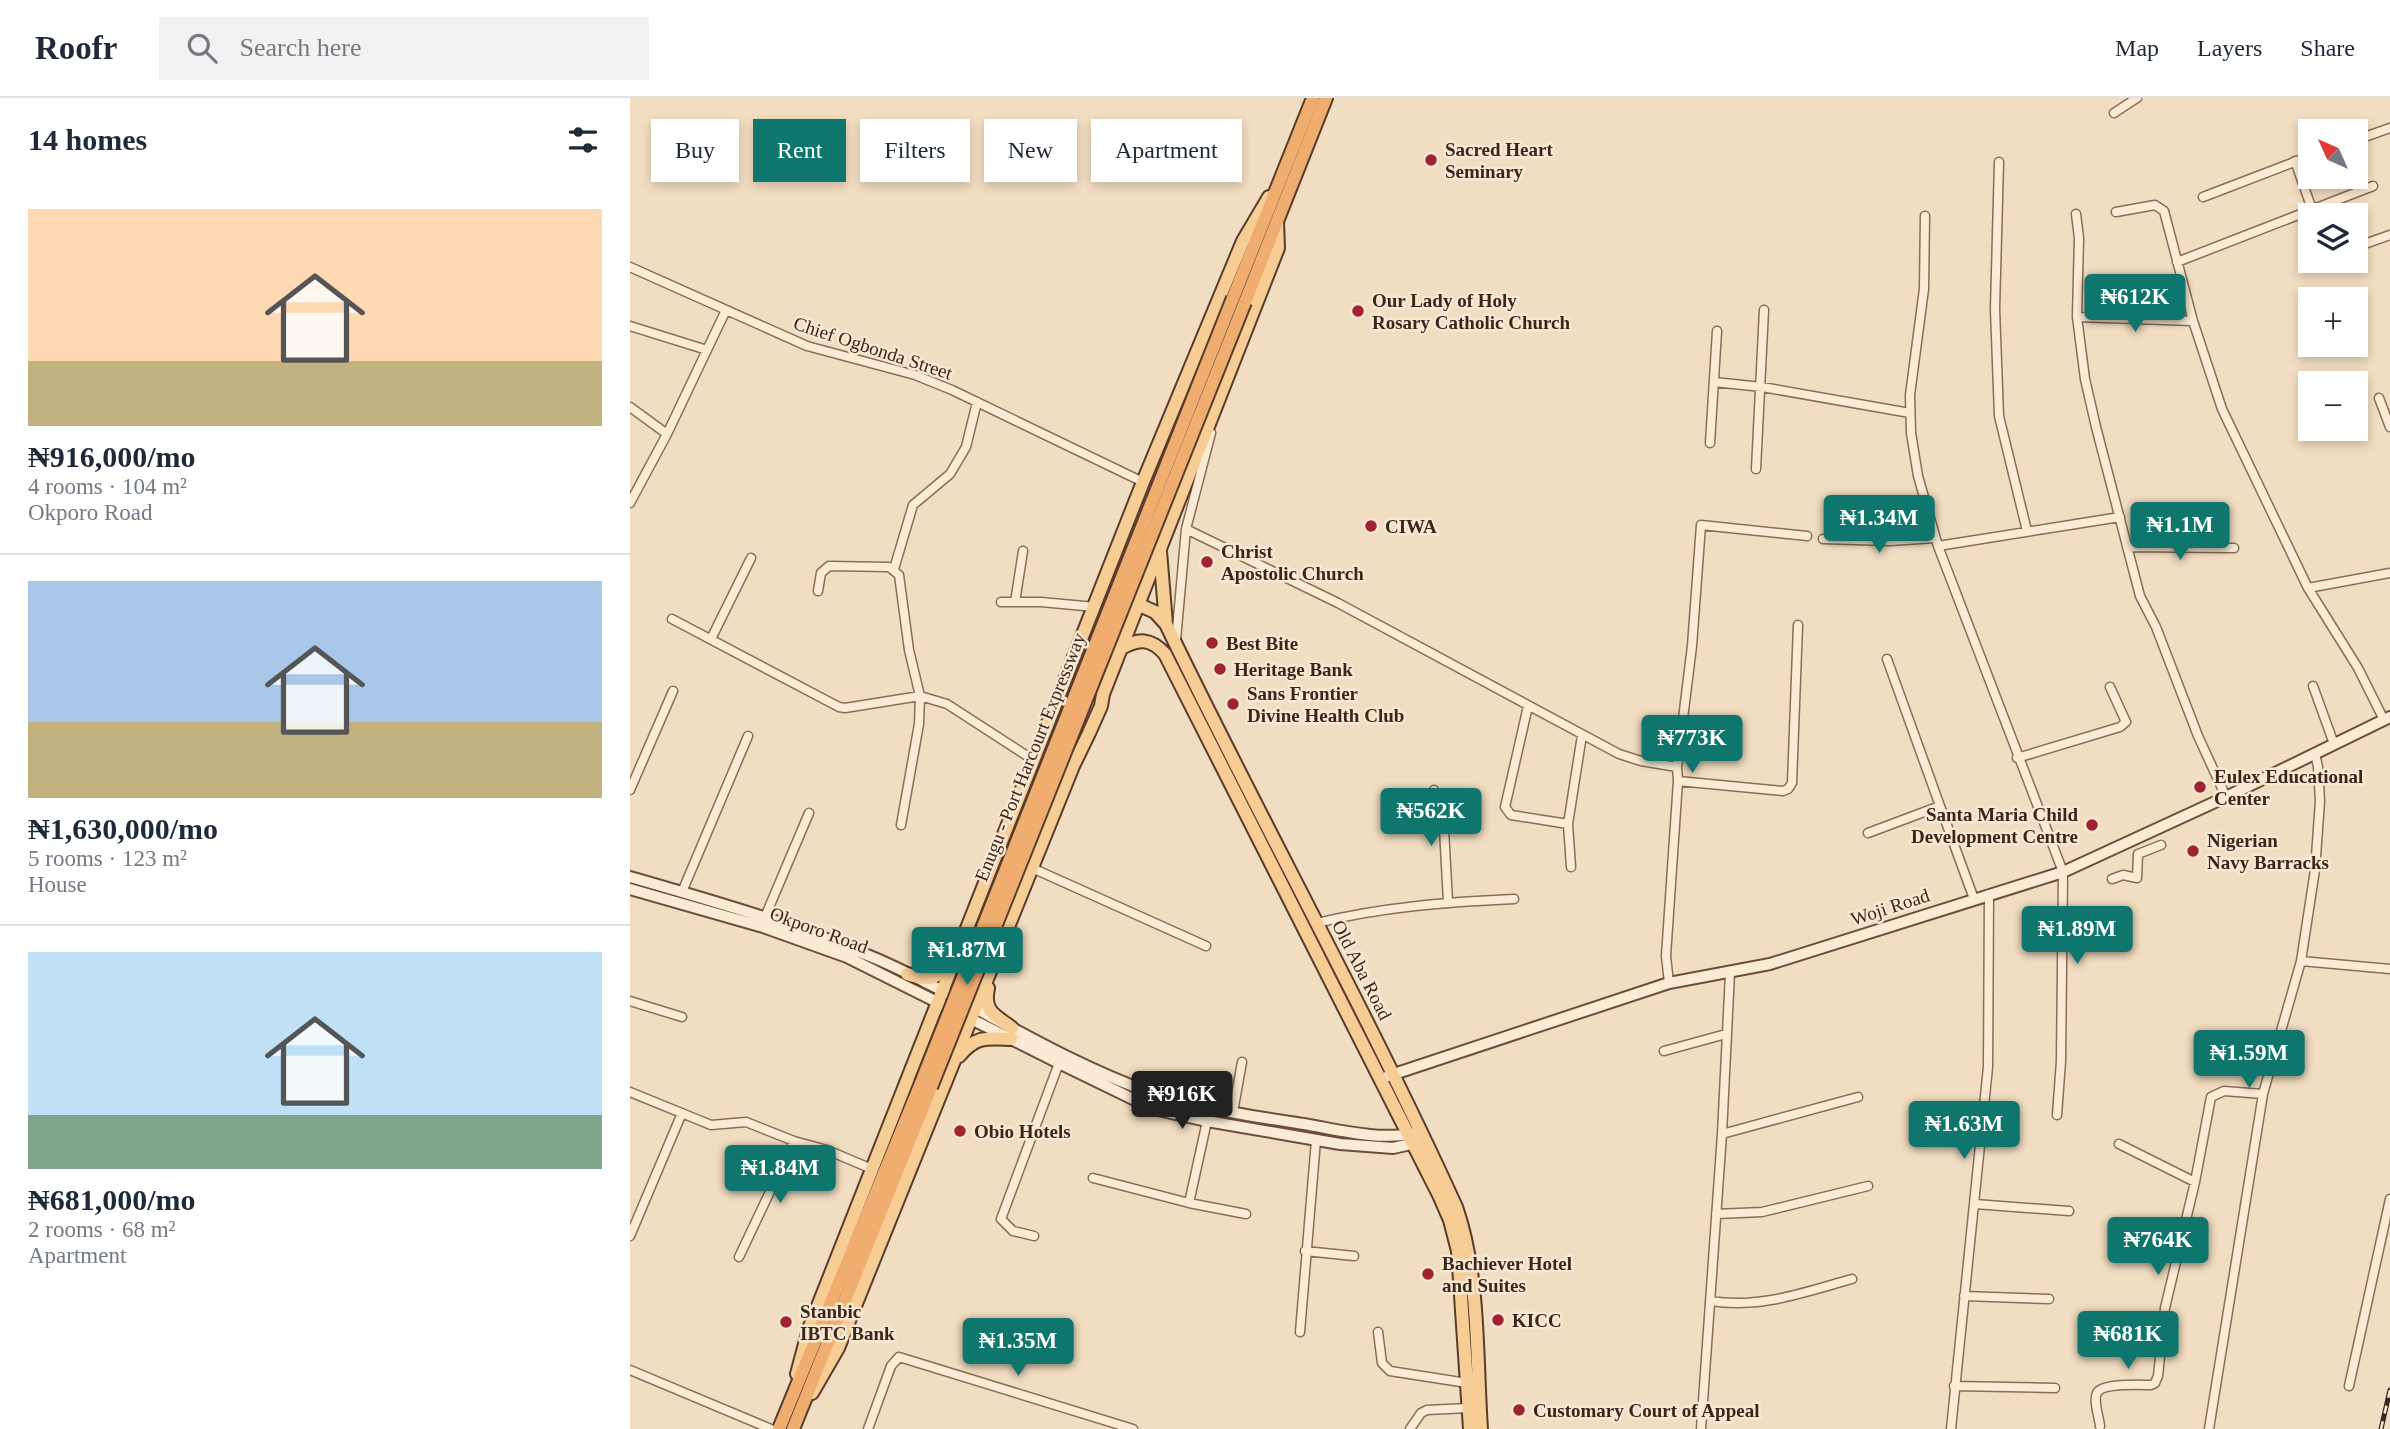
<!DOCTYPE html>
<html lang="en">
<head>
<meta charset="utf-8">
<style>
  :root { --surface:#fff; --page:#f2f2f3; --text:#1f2937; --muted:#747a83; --line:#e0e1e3; --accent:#0f766e }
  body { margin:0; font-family:"Times New Roman",serif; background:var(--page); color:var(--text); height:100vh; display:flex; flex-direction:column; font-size:26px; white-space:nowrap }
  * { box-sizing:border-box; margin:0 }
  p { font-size:23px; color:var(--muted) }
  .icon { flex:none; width:38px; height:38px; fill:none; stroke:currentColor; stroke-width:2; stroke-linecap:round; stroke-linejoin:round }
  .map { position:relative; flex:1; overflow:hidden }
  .side { display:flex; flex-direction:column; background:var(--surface); width:630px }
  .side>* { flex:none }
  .guide { position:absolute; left:21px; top:21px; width:665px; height:63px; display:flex; gap:14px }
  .needle { width:46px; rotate:315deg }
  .fabs { position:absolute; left:1668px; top:21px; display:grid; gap:14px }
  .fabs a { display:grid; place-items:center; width:70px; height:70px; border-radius:0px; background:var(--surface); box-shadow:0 4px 10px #0003; font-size:35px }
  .price { position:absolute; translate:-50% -60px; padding:0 16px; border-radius:7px; background:var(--accent); color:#fff; font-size:23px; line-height:46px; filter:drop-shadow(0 2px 4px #0008) }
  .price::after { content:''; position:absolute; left:50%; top:42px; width:21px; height:16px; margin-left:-10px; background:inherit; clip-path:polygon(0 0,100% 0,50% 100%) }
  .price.current { background:#222; color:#fff }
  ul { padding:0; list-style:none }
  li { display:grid; align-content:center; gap:14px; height:371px; padding:0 28px }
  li+li { border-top:2px solid var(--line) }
  li span { display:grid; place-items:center; height:217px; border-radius:0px; color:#555 }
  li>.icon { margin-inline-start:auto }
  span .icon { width:126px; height:126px; fill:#fffc; stroke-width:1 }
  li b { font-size:30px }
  h2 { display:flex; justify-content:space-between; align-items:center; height:84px; padding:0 28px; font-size:30px }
  .tag { padding:0 24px; border-radius:0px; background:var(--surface); box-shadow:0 4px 10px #0003; font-size:24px; line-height:63px }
  .tag.current { background:var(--accent); color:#fff }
  header { display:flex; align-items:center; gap:42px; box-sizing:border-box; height:98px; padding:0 35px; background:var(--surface); border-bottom:2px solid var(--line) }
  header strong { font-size:33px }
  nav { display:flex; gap:38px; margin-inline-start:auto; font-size:24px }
  .search { width:490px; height:63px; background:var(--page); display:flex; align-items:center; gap:18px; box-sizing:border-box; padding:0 24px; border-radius:0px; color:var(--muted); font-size:26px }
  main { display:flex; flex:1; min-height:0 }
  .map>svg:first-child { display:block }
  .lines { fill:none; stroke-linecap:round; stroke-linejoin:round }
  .minor-casing { stroke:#8c6d57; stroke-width:11 }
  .secondary-casing { stroke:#6d4e3a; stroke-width:14 }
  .primary-casing { stroke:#593c2c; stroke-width:16 }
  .trunk-casing { stroke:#593c2c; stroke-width:16 }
  .minor { stroke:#fbebd5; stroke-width:8 }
  .secondary { stroke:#fbebd5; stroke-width:10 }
  .primary { stroke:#f7cd96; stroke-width:12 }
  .trunk { stroke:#efae70; stroke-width:12 }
  .rail-casing { stroke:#3a271c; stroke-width:5 }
  .rail { stroke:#f8e8d1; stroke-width:2.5; stroke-dasharray:8; stroke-linecap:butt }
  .trunk-bridge-casing { stroke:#593c2c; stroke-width:16; stroke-linecap:butt }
  .trunk-bridge { stroke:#efae70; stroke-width:12 }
  .poi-dot { fill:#9f2332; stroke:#f8e8d1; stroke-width:2.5 }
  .labels { text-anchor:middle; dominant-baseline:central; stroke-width:5; stroke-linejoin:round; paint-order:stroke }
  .poi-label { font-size:19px; font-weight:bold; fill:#3a271c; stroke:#f8e8d1; text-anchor:start }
  .street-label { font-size:19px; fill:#3a271c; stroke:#f8e8d1 }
</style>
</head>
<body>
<header>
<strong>Roofr</strong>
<div class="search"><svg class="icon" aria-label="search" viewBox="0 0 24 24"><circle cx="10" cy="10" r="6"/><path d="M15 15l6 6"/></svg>Search here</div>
<nav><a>Map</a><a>Layers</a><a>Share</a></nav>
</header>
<main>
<section class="side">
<h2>14 homes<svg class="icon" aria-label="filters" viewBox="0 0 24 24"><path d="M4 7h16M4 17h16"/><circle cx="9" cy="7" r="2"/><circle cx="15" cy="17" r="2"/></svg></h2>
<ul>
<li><span style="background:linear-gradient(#ffd9b3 70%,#c2b280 0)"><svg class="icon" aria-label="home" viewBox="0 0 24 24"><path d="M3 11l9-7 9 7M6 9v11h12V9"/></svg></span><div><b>₦916,000/mo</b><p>4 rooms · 104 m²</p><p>Okporo Road</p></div></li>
<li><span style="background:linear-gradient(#a9c7e8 65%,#c2b280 0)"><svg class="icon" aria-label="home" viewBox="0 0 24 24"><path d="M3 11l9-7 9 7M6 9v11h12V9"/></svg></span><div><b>₦1,630,000/mo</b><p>5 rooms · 123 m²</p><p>House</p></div></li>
<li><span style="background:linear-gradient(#bfe0f5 75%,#7fa58c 0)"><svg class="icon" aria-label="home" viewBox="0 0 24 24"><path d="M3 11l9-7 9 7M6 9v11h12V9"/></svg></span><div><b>₦681,000/mo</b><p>2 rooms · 68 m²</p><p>Apartment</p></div></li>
</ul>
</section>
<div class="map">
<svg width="1760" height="1331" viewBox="0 0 1760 1331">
  <rect width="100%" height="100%" fill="#f1ddc1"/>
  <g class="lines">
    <g class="minor-casing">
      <path id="minor" d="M1484,15L1507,0
        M1726,42L1760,30
        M1665,63L1684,117
        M1369,64L1365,211L1369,318L1397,433
        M1573,99L1680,58
        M1486,114L1525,107L1534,113L1563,223L1592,311L1678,490L1728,570L1754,622
        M1446,116L1449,140L1447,219L1455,281L1466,329L1510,498L1526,529L1568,638L1596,699
        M1295,118L1294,191L1280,297L1281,335L1288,378L1308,448L1433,774L1431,963L1427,1017
        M1726,149L1760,137
        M1547,164L1743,88
        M0,169L177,248L285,277L322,292L513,384
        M1447,219L1563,223
        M0,228L77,252
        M1084,284L1132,289L1280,315
        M1749,300L1760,329
        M0,309L37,336
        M1080,345L1087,233
        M1126,371L1134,212
        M0,405L37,336L96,212
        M556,431L708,505L989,656L1011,663L1047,669
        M1193,441L1260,443L1305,440
        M1308,448L1490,419
        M1497,449L1604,450
        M264,471L283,407L320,376L336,349L347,304
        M1678,490L1760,475
        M188,493L191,475L199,468L259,469L269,477L279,552L290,598L289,626L271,727
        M371,504H411L465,509
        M385,504L393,453
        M42,521L209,609L215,610L290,598L317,606L405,663
        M81,541L121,460
        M546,542L556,431L581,335
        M1257,561L1310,708
        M1683,588L1704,646
        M898,608L875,709L881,717L938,726
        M1387,660L1490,629L1496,624L1480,589
        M1048,683L1153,693L1158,691L1162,685L1168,527
        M0,692L43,593
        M804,692L814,731L818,804
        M1238,735L1310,708L1344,801
        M941,769L938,726L952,637
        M402,770L576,848
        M1482,781L1493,777L1507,780L1508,756L1531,747
        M52,794L118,638
        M135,819L179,715
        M687,825C752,809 818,804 884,801
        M1671,863L1760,871
        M1039,885L1036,858L1048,683L1047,669L1062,548L1071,427L1177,438
        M0,903L52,919
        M1034,953L1096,936
        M0,994L81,1027L116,1024L164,1043L197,1052L242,1071
        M603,1014L612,964
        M1092,1036L1228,999
        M1489,1046L1565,1084
        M463,1080L559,1105L616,1116
        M559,1105L577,1023
        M1345,1106L1439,1113
        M1086,1116L1132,1114L1238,1088
        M0,1138L52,1015
        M404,1138L383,1133L371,1121L429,965
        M675,1153L724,1158
        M109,1159L164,1043
        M1334,1198L1419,1201
        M1081,1203C1130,1211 1175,1194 1222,1181
        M670,1234L686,1042
        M748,1234L752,1265L760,1273L837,1285
        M0,1272L141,1331
        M1324,1288L1425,1290
        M1719,1288L1760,1101
        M1470,1328C1469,1319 1463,1302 1467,1295C1472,1285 1510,1287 1521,1287L1525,1285L1528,1278L1535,1210L1565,1084L1581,999L1594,993L1633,996
        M238,1331L261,1268L269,1259L503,1331
        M780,1331L791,1315L797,1312L838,1310
        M1071,1331L1092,1036L1100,875
        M1321,1331L1358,969L1359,796
        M1579,1331L1633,996L1671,863L1685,772L1690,703L1688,669L1685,655"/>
    </g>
    <g class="secondary-casing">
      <path id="secondary" d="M0,779C83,803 167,827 247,861C339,901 423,960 519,994C569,1011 622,1018 674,1026C709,1032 750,1043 785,1035
        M0,791L133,829L217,859L429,965L505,1002L532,1013L577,1023L710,1046L763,1050L790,1044
        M758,978L1039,885L1140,866L1433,774L1596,699L1760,619"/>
    </g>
    <g class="primary-casing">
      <path id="primary" d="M530,453L536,526
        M503,504L525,514L536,526C630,722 736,911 826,1109C850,1178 846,1258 851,1331
        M490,551C508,540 521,540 535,556L810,1099L820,1122L828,1153L840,1331
        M277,876C300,883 306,883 320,863
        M358,890C353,914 365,917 382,930
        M329,958C346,938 355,940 381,941
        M167,1276L179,1231L513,384L613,143L639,99
        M182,1295L208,1250L443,668L459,635L471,608L473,596L648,150L647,124"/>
    </g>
    <g class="trunk-casing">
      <path id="trunk" d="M603,200L683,0
        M615,204L696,0
        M149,1331L291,985
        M163,1331L301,989"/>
    </g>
    <use href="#minor" class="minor"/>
    <use href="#secondary" class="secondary"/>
    <use href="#primary" class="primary"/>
    <use href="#trunk" class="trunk"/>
    <g class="rail-casing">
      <path id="rail" d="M1751,1331L1760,1292"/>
    </g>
    <use href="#rail" class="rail"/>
    <g class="trunk-bridge-casing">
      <path id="trunk-bridge" d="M291,985L603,200
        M301,989L615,204"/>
    </g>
    <use href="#trunk-bridge" class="trunk-bridge"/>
  </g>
  <g class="poi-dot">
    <circle cx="801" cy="62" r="7"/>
    <circle cx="728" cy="213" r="7"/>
    <circle cx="741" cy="428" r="7"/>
    <circle cx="577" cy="464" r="7"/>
    <circle cx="582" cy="545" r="7"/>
    <circle cx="590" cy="571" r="7"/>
    <circle cx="603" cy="606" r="7"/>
    <circle cx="1570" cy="689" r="7"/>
    <circle cx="1462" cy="727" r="7"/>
    <circle cx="1563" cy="753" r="7"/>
    <circle cx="330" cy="1033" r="7"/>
    <circle cx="798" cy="1176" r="7"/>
    <circle cx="868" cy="1222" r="7"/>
    <circle cx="156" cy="1224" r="7"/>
    <circle cx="889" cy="1312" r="7"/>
  </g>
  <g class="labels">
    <g class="poi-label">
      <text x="815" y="51">Sacred Heart<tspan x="815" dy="22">Seminary</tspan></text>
      <text x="742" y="202">Our Lady of Holy<tspan x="742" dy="22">Rosary Catholic Church</tspan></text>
      <text x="755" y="428">CIWA</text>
      <text x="591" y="453">Christ<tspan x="591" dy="22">Apostolic Church</tspan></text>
      <text x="596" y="545">Best Bite</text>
      <text x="604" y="571">Heritage Bank</text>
      <text x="617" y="595">Sans Frontier<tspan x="617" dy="22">Divine Health Club</tspan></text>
      <text x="1584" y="678">Eulex Educational<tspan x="1584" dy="22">Center</tspan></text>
      <text x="1448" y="716" text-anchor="end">Santa Maria Child<tspan x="1448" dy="22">Development Centre</tspan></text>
      <text x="1577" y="742">Nigerian<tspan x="1577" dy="22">Navy Barracks</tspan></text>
      <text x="344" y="1033">Obio Hotels</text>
      <text x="812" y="1165">Bachiever Hotel<tspan x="812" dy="22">and Suites</tspan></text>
      <text x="170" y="1213">Stanbic<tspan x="170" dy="22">IBTC Bank</tspan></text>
      <text x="882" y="1222">KICC</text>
      <text x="903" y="1312">Customary Court of Appeal</text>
    </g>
    <g class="street-label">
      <text transform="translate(243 250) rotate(18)">Chief Ogbonda Street</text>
      <text transform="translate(400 659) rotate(-68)">Enugu - Port Harcourt Expressway</text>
      <text transform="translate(1260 809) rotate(-18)">Woji Road</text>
      <text transform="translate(189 832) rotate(20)">Okporo Road</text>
      <text transform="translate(732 872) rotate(63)">Old Aba Road</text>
    </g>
  </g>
</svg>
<div class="fabs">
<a><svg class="needle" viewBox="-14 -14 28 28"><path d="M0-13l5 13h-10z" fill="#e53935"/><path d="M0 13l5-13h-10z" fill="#747a83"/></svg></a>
<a><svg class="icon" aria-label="layers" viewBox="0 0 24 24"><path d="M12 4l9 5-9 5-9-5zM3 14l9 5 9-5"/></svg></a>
<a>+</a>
<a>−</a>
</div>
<b class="price" style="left:1505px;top:236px">₦612K</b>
<b class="price" style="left:1249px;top:457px">₦1.34M</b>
<b class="price" style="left:1550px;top:464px">₦1.1M</b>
<b class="price" style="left:1062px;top:677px">₦773K</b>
<b class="price" style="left:801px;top:750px">₦562K</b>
<b class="price" style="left:1447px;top:868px">₦1.89M</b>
<b class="price" style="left:337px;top:889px">₦1.87M</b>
<b class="price" style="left:1619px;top:992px">₦1.59M</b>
<b class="price current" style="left:552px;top:1033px">₦916K</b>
<b class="price" style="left:1334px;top:1063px">₦1.63M</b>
<b class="price" style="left:150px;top:1107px">₦1.84M</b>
<b class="price" style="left:1528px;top:1179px">₦764K</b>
<b class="price" style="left:1498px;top:1273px">₦681K</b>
<b class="price" style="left:388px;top:1280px">₦1.35M</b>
<div class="guide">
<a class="tag">Buy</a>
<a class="tag current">Rent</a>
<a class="tag">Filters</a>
<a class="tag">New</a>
<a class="tag">Apartment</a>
</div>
</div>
</main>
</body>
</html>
